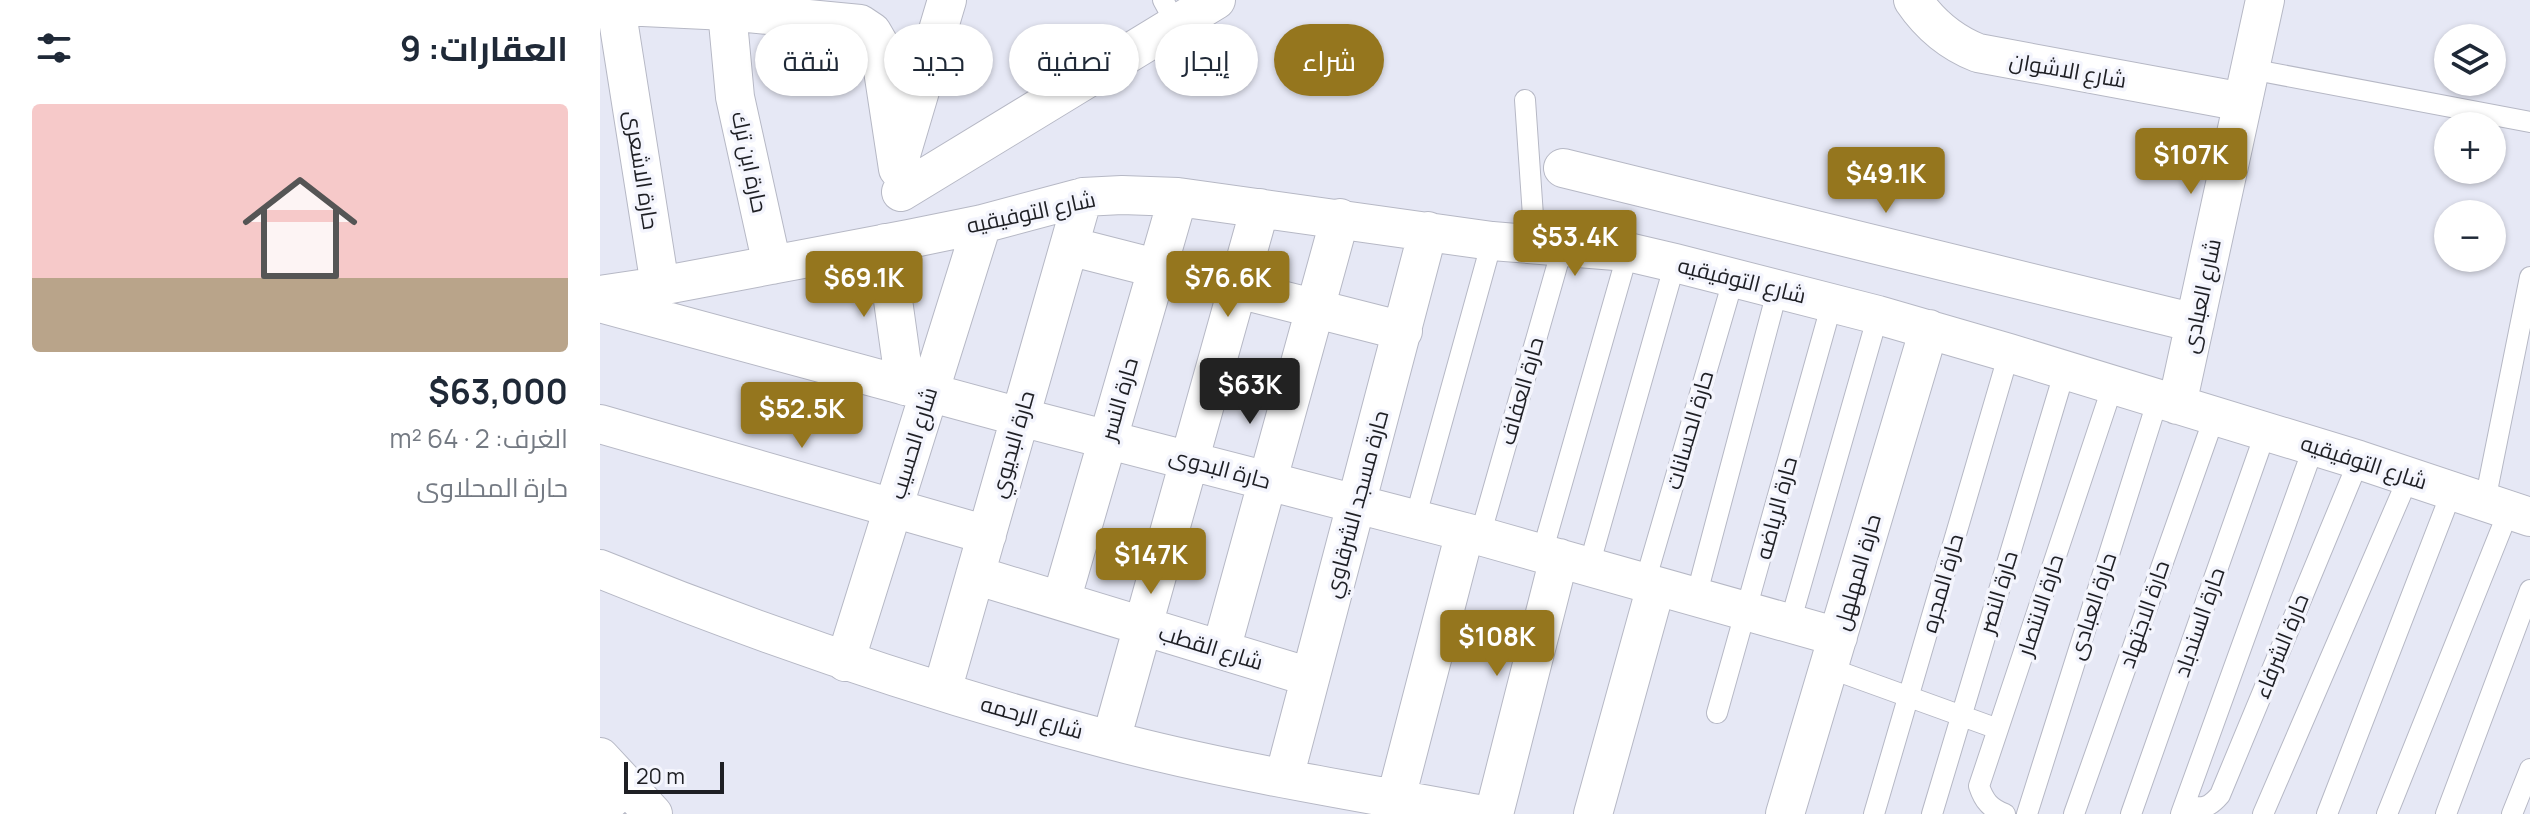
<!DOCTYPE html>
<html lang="ar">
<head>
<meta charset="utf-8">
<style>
  :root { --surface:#fff; --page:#f2f2f3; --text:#1f2937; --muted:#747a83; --line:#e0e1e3; --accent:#95761e }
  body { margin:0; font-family:Manrope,Cairo,sans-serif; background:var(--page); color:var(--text); direction:rtl; height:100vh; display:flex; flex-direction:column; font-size:30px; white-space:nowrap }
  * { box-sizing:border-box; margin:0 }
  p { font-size:26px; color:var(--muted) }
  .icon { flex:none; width:44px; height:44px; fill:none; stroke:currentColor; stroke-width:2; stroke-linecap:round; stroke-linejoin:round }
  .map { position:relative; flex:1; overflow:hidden; direction:ltr }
  .panel { display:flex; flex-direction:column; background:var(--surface); width:600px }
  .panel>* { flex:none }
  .banner { position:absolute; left:24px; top:24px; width:760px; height:72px; direction:rtl; display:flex; gap:16px }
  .controls { position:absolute; left:1834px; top:24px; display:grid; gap:16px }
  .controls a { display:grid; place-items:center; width:72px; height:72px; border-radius:50%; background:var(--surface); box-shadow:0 2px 6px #0004; font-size:40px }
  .scale { position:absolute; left:24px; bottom:20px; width:100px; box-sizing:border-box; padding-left:8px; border:4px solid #1e1f24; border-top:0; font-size:22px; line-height:28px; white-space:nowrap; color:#1e1f24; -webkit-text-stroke:6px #f4f5fd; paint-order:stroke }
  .price { position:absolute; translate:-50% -68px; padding:0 18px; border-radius:8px; background:var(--accent); color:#fff; font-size:26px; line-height:52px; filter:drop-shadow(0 2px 4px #0008) }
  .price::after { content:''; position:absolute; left:50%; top:48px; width:24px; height:18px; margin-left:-12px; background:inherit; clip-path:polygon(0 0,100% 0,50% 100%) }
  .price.on { background:#222; color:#fff }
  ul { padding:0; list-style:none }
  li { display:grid; align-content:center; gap:16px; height:424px; padding:0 32px }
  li+li { border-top:2px solid var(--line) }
  li span { display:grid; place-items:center; height:248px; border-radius:8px; color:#555 }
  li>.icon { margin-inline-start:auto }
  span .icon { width:144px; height:144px; fill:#fffc; stroke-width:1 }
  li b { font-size:34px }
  h2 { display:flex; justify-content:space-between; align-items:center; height:96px; padding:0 32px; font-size:34px }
  .pill { padding:0 28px; border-radius:36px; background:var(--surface); box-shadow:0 2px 6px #0004; font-size:28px; line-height:72px }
  .pill.on { background:var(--accent); color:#fff }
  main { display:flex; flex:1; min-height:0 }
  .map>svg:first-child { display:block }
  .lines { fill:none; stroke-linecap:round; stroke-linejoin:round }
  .lane-casing { stroke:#b6b8c5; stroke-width:22 }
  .street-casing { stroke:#b6b8c5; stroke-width:40 }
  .lane { stroke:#fff; stroke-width:20 }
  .street { stroke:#fff; stroke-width:38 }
  .labels { text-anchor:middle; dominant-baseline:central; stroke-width:7; stroke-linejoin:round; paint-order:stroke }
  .street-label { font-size:22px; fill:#1e1f24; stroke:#f4f5fd }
</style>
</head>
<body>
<main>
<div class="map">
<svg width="1930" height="814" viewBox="0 0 1930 814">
  <rect width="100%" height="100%" fill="#e6e8f5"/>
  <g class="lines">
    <g class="lane-casing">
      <path id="lane" d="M563,0L576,24
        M1650,69L1930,122
        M925,100L935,245
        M1885,501L1930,277
        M815,519L892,241
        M880,536L963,245
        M942,553L1028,252
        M989,566L1075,263
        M1045,582L1134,277
        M1096,597L1178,288
        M1190,623L1278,315
        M1229,668L1398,729
        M1117,713L1232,303
        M1585,805C1602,809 1608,809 1620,795L1759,460
        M1274,814L1409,353
        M1332,814L1465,370
        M1405,814C1390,808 1384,801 1379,786L1513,385
        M1427,814L1558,399
        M1474,814L1615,415
        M1531,814L1666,431
        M1581,814L1714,446
        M1663,814L1809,476
        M1727,814L1852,491
        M1787,814L1909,510
        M1846,814L1930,590
        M1912,814L1930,769"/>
    </g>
    <g class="street-casing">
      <path id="street" d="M1313,0C1330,25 1350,42 1378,53L1643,102
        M0,5L127,11L260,24L272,32L279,44L298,169
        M16,7L60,286
        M127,11L135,97L172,265
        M300,158L347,0
        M963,168L1595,323
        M301,192L616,0
        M285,243L305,386
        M469,246L803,331
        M0,295L60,286L309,239L382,224L483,197L522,195L578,197L892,241L1028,252L1075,263L1278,315L1409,353L1759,460L1930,517
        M0,303L420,417L880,536L1238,637
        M1577,405L1665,0
        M0,424L387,535
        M0,569C167,637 336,694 510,740C631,772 755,791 878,814
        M375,575L710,677
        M461,601L578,197
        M621,650L740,218
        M245,662L382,224
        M342,691L483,197
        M511,740L660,208
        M0,757L53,814
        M684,778L828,231
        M796,798L865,532
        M0,809L26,785
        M894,814L959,558
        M993,814L1056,586
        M1185,814L1329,329"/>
    </g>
    <use href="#lane" class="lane"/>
    <use href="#street" class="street"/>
  </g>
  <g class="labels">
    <g class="street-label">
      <text transform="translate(1468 70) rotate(10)">شارع الاشوان</text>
      <text transform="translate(150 162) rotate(78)">حارة ابن ترك</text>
      <text transform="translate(42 170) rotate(81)">حارة الاشعرى</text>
      <text transform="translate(431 212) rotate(-12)">شارع التوفيقيه</text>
      <text transform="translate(1142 280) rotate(14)">شارع التوفيقيه</text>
      <text transform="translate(1601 296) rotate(-78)">شارع العبادى</text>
      <text transform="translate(921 391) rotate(-74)">حارة العفاف</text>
      <text transform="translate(519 399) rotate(-74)">حارة النسر</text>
      <text transform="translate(1089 430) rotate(-74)">حارة الحسانات</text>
      <text transform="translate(313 443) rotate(-73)">شارع الحسيب</text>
      <text transform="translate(412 444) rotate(-74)">حارة البديوي</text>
      <text transform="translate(1764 462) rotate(18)">شارع التوفيقيه</text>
      <text transform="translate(620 468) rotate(15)">حارة البدوى</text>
      <text transform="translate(756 504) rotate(-75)">حارة مسجد الشرقاوي</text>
      <text transform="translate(1176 508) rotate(-75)">حارة الرياضه</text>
      <text transform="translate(1257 572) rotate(-74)">حارة المهلهل</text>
      <text transform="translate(1342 583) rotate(-74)">حارة المجره</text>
      <text transform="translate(1398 592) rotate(-73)">حارة النصر</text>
      <text transform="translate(1440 605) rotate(-72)">حارة الانتصار</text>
      <text transform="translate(1492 606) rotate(-72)">حارة العبادى</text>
      <text transform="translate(1544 614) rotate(-71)">حارة الاجتهاد</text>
      <text transform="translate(1599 622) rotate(-71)">حارة السندباد</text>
      <text transform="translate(1681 646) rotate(-68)">حارة الشرفاء</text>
      <text transform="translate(611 647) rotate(17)">شارع القطب</text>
      <text transform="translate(432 717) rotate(16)">شارع الرحمه</text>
    </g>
  </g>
</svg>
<div class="controls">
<a><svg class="icon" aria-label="layers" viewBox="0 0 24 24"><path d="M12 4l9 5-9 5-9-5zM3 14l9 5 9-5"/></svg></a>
<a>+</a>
<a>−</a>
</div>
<div class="scale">20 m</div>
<b class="price" style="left:1591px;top:196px">$107K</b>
<b class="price" style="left:1286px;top:215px">$49.1K</b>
<b class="price" style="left:975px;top:278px">$53.4K</b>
<b class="price" style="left:264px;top:319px">$69.1K</b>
<b class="price" style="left:628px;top:319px">$76.6K</b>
<b class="price on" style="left:650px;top:426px">$63K</b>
<b class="price" style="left:202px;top:450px">$52.5K</b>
<b class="price" style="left:551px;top:596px">$147K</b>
<b class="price" style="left:897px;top:678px">$108K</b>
<div class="banner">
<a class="pill on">شراء</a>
<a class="pill">إيجار</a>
<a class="pill">تصفية</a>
<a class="pill">جديد</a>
<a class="pill">شقة</a>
</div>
</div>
<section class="panel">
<h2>العقارات: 9<svg class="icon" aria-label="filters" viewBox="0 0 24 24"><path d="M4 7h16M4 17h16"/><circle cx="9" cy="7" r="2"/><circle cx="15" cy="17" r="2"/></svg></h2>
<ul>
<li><span style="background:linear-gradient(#f6c9c9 70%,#b9a48a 0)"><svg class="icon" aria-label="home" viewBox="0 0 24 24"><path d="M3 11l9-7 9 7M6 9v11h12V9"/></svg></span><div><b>$63,000</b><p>الغرف: 2 · 64 m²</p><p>حارة المحلاوى</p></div></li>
</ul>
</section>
</main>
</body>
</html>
